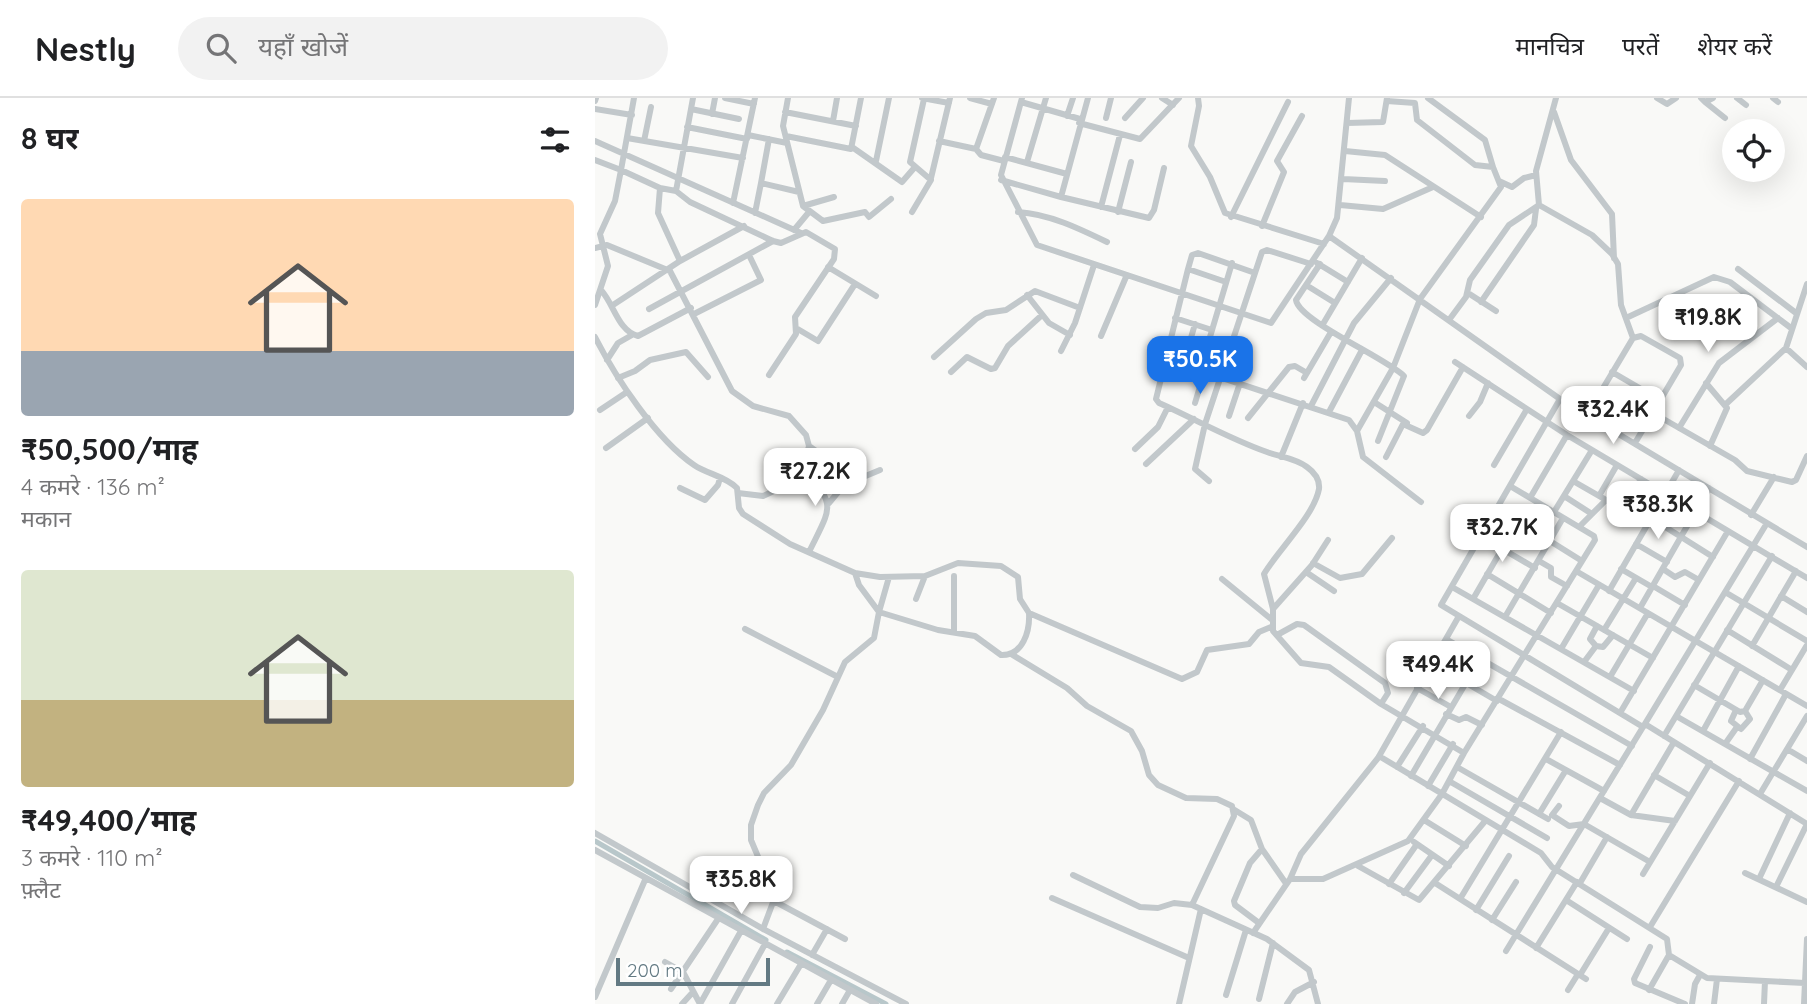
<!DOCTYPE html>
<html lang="hi">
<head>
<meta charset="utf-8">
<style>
  :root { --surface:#fff; --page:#f2f2f2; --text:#202124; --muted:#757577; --line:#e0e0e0; --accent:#1a73e8 }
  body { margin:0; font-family:Quicksand,"Noto Sans Devanagari",sans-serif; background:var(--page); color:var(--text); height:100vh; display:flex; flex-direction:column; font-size:26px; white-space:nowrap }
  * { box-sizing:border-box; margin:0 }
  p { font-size:23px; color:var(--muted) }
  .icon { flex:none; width:38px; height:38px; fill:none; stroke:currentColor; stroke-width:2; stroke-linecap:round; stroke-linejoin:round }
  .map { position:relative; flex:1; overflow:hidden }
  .drawer { display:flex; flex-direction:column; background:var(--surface); width:595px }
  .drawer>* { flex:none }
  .fabs { position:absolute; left:1127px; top:21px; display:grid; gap:14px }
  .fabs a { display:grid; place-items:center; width:63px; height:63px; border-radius:50%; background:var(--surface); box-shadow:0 7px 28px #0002; font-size:35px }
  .scale { position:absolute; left:21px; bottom:18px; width:154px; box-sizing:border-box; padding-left:7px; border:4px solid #637a83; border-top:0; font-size:19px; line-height:24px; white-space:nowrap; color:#637a83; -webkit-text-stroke:5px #fff; paint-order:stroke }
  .price { position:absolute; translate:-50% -60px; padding:0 16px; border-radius:14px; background:#fff; color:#222; font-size:23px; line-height:46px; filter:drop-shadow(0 2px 4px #0008) }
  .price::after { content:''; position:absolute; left:50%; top:42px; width:21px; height:16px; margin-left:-10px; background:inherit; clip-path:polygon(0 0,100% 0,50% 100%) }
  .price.active { background:var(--accent); color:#fff }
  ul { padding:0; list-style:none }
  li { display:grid; align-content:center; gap:14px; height:371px; padding:0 21px }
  li span { display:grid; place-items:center; height:217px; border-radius:7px; color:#555 }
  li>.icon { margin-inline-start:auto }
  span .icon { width:126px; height:126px; fill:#fffc; stroke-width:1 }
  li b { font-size:30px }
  h2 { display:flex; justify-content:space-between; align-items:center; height:84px; padding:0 21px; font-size:30px }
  header { display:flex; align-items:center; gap:42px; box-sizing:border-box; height:98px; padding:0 35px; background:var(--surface); border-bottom:2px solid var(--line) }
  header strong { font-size:33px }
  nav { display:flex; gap:38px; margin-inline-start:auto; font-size:24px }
  .search { width:490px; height:63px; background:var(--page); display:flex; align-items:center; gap:18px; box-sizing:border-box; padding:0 24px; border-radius:38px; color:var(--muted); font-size:26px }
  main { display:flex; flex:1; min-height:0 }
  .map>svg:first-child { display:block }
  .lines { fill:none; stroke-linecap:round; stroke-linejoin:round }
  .canal { stroke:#b8c7ca; stroke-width:5 }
  .minor { stroke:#c2c8cb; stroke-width:6 }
</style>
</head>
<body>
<header>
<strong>Nestly</strong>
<div class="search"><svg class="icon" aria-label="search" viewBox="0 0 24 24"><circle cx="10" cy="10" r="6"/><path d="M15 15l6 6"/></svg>यहाँ खोजें</div>
<nav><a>मानचित्र</a><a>परतें</a><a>शेयर करें</a></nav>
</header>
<main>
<section class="drawer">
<h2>8 घर<svg class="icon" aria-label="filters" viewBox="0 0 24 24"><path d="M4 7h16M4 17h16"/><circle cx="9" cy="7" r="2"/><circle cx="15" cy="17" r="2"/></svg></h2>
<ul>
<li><span style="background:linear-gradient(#ffd9b3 70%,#9aa5b1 0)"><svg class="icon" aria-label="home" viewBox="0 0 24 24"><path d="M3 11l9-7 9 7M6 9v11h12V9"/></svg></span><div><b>₹50,500/माह</b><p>4 कमरे · 136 m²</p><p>मकान</p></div></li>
<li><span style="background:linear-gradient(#dfe7d0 60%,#c2b280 0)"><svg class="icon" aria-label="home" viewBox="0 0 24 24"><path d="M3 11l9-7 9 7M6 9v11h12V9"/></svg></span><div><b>₹49,400/माह</b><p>3 कमरे · 110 m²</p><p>फ़्लैट</p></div></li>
</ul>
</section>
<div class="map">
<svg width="1212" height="906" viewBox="0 0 1212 906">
  <rect width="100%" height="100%" fill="#f9f9f7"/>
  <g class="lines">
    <path class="canal" d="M0,743L171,842
      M192,854L291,906"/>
    <path class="minor" d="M130,0L159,6
      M193,0L188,28L208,108L228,123L270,114L274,119L296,101
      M327,0L354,5
      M375,0L397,6
      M427,0L406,77L442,147L676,225L734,138L742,120L754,0
      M567,0L578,7
      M603,0L604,8L596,48L615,79L630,115L729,146
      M833,0L890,42L898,69
      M1062,0L1072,6L1081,0
      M1106,0L1110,4L1118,0
      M1142,0L1151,7
      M1178,0L1183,4
      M0,3L1,0
      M426,4L485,21
      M1110,4L1130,20
      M0,11L37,17
      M96,11L144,21
      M190,14L261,28
      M959,14L976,62L1017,116L1019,160
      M117,16L120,0
      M472,18L478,0
      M511,20L516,0
      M530,20L548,0
      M238,23L242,0
      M484,25L545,41L584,0
      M752,25L788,24L792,0
      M92,29L152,41
      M153,37L192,45
      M191,38L256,51L266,0
      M32,40L148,60
      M0,43L206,135
      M49,43L56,9
      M344,43L381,51L399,0
      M257,49L307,84L320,69
      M381,51L386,57L409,63
      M750,53L790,57L886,119
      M410,59L472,76
      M0,62L26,72L39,0
      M281,63L294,0
      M432,64L451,0
      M336,80L355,0
      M748,81L790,83
      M406,82L466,99L493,0
      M904,83L917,89L929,80L941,77
      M166,85L174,41
      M65,90L63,115L85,163
      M81,93L95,104L178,143L186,145L211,134L240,151L239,161L200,219L201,236L174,277
      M466,99L554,120L559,112L569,70
      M138,105L160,0
      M745,107L788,111L838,89
      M944,107L997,137L1017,156L1023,166L1026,207L1038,240
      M208,108L239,99
      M506,109L525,37
      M317,114L336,82L315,64L329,1
      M423,114C454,116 483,130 512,144
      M523,114L536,64
      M160,115L166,85L204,94
      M636,119L693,4
      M667,128L689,74L682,63L707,18
      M199,132L214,114
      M734,138L965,301L1212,449
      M0,150L12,147L75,173L137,293L158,308L194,318L211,337L214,348L211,359L183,391L168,398L143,395
      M722,165L753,184
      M725,166L701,202C704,223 791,260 809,278L783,343
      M233,169L281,198
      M593,171L631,184
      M1143,171L1201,215
      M660,175L667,154L672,152L716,166
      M711,187L740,205
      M6,192C19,206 23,233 43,238L96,210
      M873,195L901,213
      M432,197L454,225L475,237
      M886,204L939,127L941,111
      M0,207L13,168L5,136L20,103L26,72L65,90L81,93L98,0
      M18,207L85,163L149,128
      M54,211L178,143
      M99,216L166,182L154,157
      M580,220L617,232
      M1031,220L1119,179L1135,184L1196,230
      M854,222L871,199L875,182L914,127L944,107L941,73L961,0
      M600,226L588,267L754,322L762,333L768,359L826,404
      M728,226L767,160
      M201,230L223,243L260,186
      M506,238L531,179
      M0,239C21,280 61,341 99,367C112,376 130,378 142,390L144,410L148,416L195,446L260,475L264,487L284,514L279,540L250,564L228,612L196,667L169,695L163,707L156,727V742L180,799L168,831L0,735
      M1191,250L1212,269
      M466,253L480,225L499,167
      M633,258L615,254L612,249L637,165
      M339,259L381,221L391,215L411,212L440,193L485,210
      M12,262L23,245L37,237
      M860,264L972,337L1212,480
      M356,274L372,259L396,271L400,270L413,248L447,217
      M1017,274L1065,302
      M23,280L40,273L55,262L91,254L113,279
      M709,280L736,234
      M1111,285L1132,310L1115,348
      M965,301L846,507L1048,629L1172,425
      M779,304L812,325
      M600,305L609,275
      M1131,306L1191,250L1212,186
      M716,308L759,225L796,180
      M5,312L32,294
      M734,314L767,252
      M1058,315L1140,362L1152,373L1197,384L1201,382L1212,358
      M992,317L1038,240L1046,238L1085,260L1086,267L1040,345
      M634,318L645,285
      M874,318L885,304L893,285
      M653,320L694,269L700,268L712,275
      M1084,330L1124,265L1183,220
      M762,333L798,270L825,201L906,89L898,69L880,67L822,22L820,5L792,3
      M214,348L246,371
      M11,350L53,320
      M540,351L563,329L573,309
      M686,359L708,305
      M791,359L808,326L828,335L832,332L868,269
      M551,366L599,321
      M899,367L932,311
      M204,369C244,406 236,409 214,454
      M614,383L600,371L610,326L660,175L603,155L597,157L593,171L561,301L564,305C600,321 635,341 672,354C685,359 700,360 712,369C719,374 725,381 724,391C719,418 683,452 669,476L678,511V533L706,565L734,569L786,606L869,655L847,696L813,743L728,781H695L658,835
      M978,383L1053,426
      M85,390L110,402L123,387L125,380
      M969,398L997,416
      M1004,398L1022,367
      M935,400L972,337
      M234,405L249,387L285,372
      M1029,412L1046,381
      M959,414L997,352
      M1156,417L1179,379
      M1056,420L1118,459
      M984,429L1011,402
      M887,439L940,470
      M955,443L987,463
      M1041,446L1072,464
      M944,463L956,470V479L972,488
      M718,465L745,480L767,476L797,440
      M1026,471L1057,489
      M1068,471L1080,479L1090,474L1104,482
      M981,473L1212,608
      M711,474L739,493
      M260,475L285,479L330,478L363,465L406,468L423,479L425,501L434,515C435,533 428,558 406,557L380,538L343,532L284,514L294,479
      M892,476L956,515
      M627,481L676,521
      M1058,488L1090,507
      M857,489L1039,593
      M1014,493L1084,372
      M1130,494L1212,543
      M1186,498L1212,514
      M321,501L330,478
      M878,501L907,451
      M962,505L1058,560
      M1045,510L1114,390
      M678,511L717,467L733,442
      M434,515L587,581L602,574L612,552L654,546L664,534L676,529
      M910,519L968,420
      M150,531L241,578
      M1009,532L1041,480
      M1132,532L1197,572
      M359,534V478
      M682,537L702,526L709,527L790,585L793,595L786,606
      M851,541L1037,648
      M1001,548L1008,549L1018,537
      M1157,548L1201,473
      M966,551L1004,487
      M416,556L472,590L492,608L536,633L547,653L554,677L563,687L591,700L622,701L637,708L639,718L597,807
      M989,564L1001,548L995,541L1002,528
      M837,565L902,603
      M1015,579L1053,515
      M1099,587L1145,614L1150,613L1168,582
      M822,590L856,609
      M1185,592L1212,547
      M904,601L1025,667
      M1141,612L1136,623L1146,631L1155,621L1150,613
      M1025,615L1133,433
      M851,616L864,622L871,619L887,627
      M1081,618L1212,693
      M1050,626L1212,726
      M1108,633L1144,568
      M1069,638L1177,458
      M1130,646L1142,629
      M1192,651L1212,663
      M869,655L1000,442L999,438L915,388
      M784,658L946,755L957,769L1072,841L1074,857L1112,880L1210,885
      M951,661L1009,693
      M1155,661L1191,596
      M802,669L828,628
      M862,669L953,721
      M1059,677L1095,698
      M816,678L885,561
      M854,683L952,740
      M833,688L858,646
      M1165,696L1212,618
      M1005,700L1036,717L1080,723
      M964,708L957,717L974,728L989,726L1055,764
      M638,711L656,722L667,751L690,784
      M944,716L971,672
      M1036,717L1079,644
      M829,722L871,748
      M819,744L854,768
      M0,752L281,906
      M763,768L824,802L891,722
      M1150,775L1212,804
      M1048,776L1115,665
      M478,777L545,809L563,810L579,805L597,807L672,841L714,872L723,906
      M695,781L706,756L783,660L864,518
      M1164,781L1195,715
      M840,785L991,881
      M985,785L1012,739
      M794,786L822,746
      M1181,789L1212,726
      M809,795L837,757
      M457,800L594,860
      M865,801L966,634
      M971,802L1032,841
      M179,803L250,841
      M881,812L914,758
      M897,822L921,784
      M664,825L640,807L639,803L655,765L667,751
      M1055,829L1144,683
      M168,831L311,906
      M1055,849L1039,881L1040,885L1090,906
      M941,850L982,784
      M911,853L1048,629
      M217,857L232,831
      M70,864L88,874L105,906
      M985,877L1014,830
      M76,891L123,821
      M973,892L983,876
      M1054,892L1074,857
      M631,897L651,832
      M0,899L50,782
      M664,901L678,845
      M87,906L98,894
      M105,906L146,833
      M137,906L170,846
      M182,906L206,866
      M222,906L236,882
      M247,906L255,892
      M584,906L606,811
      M692,906L700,894L719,884
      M1097,906L1100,886L1105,877
      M1119,906L1122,881
      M1169,906L1170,883
      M1209,906L1212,841"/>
  </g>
</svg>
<div class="fabs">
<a><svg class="icon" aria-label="locate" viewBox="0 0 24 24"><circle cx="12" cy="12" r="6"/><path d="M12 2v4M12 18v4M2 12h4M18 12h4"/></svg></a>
</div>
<div class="scale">200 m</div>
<b class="price" style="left:1113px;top:256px">₹19.8K</b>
<b class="price active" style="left:605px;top:298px">₹50.5K</b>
<b class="price" style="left:1018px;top:348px">₹32.4K</b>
<b class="price" style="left:220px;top:410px">₹27.2K</b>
<b class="price" style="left:1063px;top:443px">₹38.3K</b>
<b class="price" style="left:907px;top:466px">₹32.7K</b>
<b class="price" style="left:843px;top:603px">₹49.4K</b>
<b class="price" style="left:146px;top:818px">₹35.8K</b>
</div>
</main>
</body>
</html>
